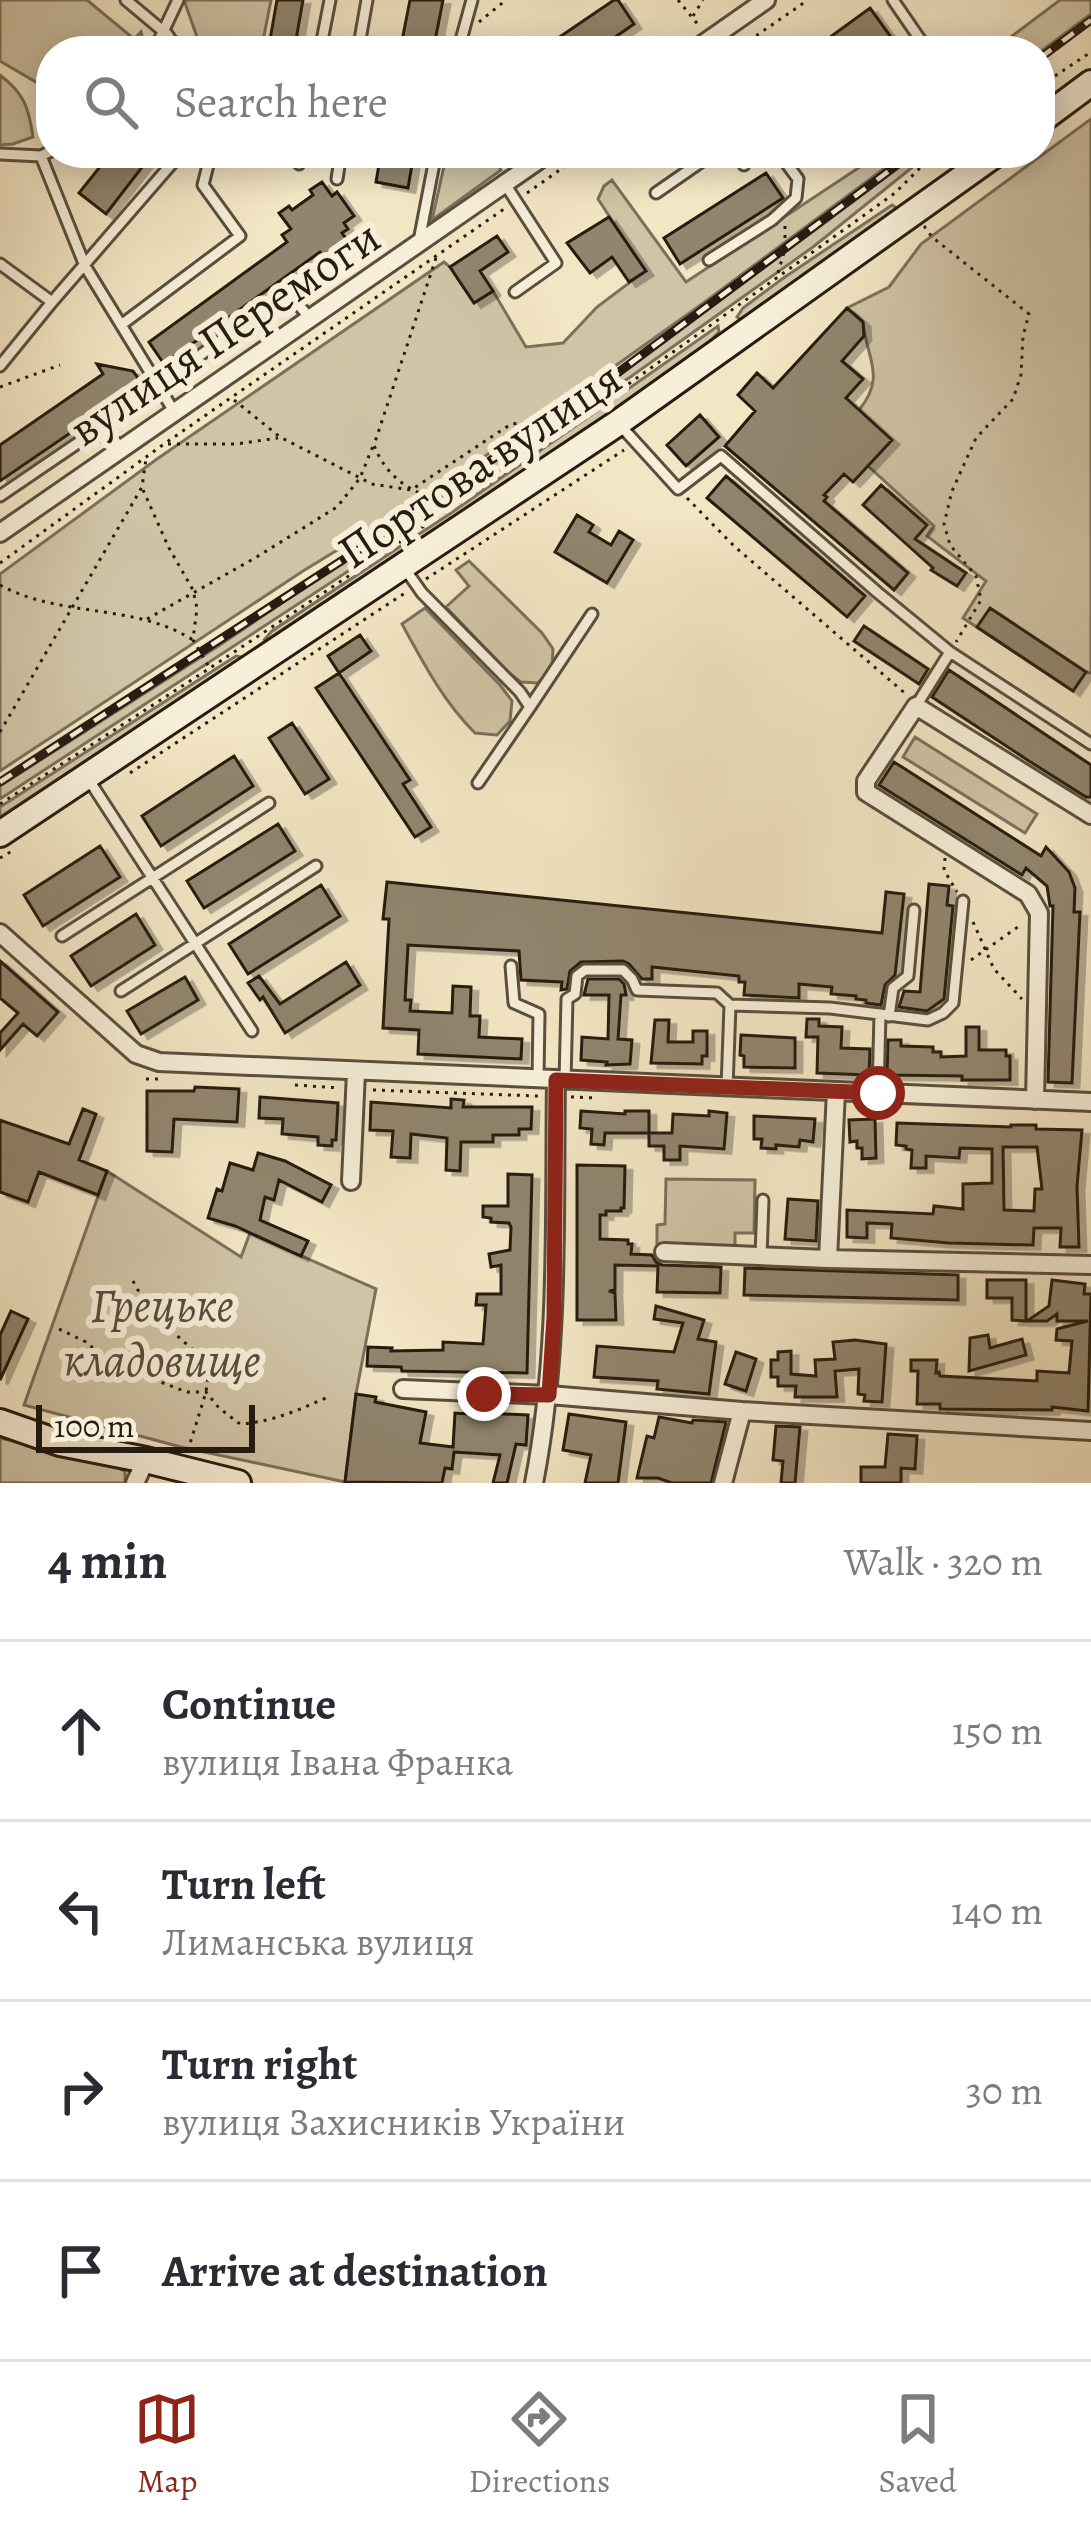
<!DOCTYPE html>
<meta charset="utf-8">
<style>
:root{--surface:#fff;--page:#f7f7f7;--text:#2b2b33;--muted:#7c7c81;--line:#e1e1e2;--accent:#8f2418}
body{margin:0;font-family:Alegreya,serif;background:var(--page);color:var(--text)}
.scale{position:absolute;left:36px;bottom:30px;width:219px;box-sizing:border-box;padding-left:12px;border:6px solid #271c11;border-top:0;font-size:33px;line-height:42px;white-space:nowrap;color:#271c11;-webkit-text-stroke:9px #f7efd9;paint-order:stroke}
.stop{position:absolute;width:36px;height:36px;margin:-27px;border:9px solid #8f2418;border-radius:50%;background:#fff}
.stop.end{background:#8f2418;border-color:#fff;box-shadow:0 3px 12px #0008}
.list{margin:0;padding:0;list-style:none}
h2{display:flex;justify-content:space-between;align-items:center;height:156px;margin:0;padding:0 48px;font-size:51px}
h2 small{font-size:39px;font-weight:400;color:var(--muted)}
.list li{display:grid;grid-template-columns:78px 1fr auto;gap:36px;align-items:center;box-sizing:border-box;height:180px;padding:0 48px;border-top:3px solid var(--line)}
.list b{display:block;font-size:45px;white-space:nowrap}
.list p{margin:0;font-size:39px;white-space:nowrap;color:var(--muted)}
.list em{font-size:39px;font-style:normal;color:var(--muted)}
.icon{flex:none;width:66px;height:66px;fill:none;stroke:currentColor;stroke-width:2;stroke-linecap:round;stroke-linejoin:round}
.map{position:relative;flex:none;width:1091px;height:1483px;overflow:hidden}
.search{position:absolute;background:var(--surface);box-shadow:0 6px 30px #0003;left:36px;right:36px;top:36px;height:132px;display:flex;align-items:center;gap:30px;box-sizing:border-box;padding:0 42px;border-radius:48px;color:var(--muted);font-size:45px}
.sheet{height:876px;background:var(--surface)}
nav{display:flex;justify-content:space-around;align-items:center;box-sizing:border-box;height:168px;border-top:3px solid var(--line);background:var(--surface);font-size:33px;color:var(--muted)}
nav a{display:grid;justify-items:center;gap:6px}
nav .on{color:var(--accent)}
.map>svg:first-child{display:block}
.green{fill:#d0c4a6;stroke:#7c705c;stroke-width:3}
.building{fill:#91856e;stroke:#271c11;stroke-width:3;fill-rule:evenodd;filter:url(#shadow)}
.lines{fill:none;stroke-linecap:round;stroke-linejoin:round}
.lane-casing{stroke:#5a4e3e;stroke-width:15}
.street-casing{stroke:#5a4e3e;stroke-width:22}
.secondary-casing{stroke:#271c11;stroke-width:30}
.path{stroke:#271c11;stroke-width:3;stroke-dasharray:3 6;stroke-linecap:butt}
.lane{stroke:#f7efd9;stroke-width:9}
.street{stroke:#f7efd9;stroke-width:16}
.secondary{stroke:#f7efd9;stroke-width:24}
.rail-casing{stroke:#271c11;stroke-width:9}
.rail{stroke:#f7efd9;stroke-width:4.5;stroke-dasharray:14;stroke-linecap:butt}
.route{stroke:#8f2418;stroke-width:15}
.labels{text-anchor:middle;stroke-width:12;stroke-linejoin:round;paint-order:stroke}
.street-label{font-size:48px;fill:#271c11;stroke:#f7efd9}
.park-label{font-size:48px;font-style:italic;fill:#5a4e3e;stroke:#f7efd9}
</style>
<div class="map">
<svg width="1091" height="1483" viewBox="0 0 1091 1483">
<defs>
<filter id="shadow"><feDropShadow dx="7" dy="4.5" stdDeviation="0" flood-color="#0004"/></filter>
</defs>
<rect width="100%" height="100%" fill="#f3e6c4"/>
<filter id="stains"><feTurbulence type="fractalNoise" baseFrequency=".00167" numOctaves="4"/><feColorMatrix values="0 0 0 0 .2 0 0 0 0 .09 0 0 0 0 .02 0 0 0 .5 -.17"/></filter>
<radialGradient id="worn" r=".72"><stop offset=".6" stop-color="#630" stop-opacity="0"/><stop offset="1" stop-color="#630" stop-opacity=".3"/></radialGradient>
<!-- green -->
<path class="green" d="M0 0H87L134 39 141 32 145 50 51 51V87L41 85 0 61Z
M186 0H271L261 51H202L185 3Z
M1060 0H1091V14L1040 52 992 51Z
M0 75C24 93 29 108 33 137L13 144 0 145Z
M1091 119V673L1086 672 1073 691 963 618 986 581 927 536 934 526 868 466 859 410C887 376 866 358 863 322L847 308 889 287 921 244Z
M447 153H489L501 170 432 220Z
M881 153H905L702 304 552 411 421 499 303 571 0 771V574L157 459 444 262 450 267 474 303 493 291 526 347 563 343 597 307 645 271 598 199 604 186 612 180 686 282Z
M918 153H937L920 161 813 247 463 496 0 799V786L220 645 617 377Z
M892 205 897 208 870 231 760 309 741 320 737 317 743 308 782 279Z
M718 326 719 332 699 352 660 379 271 639H265L272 631 451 513Z
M469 561 542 633 553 649 552 669 538 683 521 682 509 673 446 607 469 586 456 570Z
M425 608 500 685 512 701 510 721 497 735 475 733C443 701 424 664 402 624Z
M236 656 241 657 234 664 0 817V807Z
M915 737 1037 814 1025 833 903 757Z
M107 1171 241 1257 250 1233 376 1289 356 1394 345 1482 181 1447 24 1405Z
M666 1179 755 1180 754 1233H735V1247L657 1244V1225L665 1224Z
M0 1438 111 1465 125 1471V1483H0Z"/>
<!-- building -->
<path class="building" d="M277 0H303L294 51H268Z
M410 0H443L433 51H400Z
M614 0H618L634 24 595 51H539Z
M870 8 901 51H811Z
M111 153H153L106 214 79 193Z
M381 153H414L408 188 376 182Z
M766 173 783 198 680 264 664 238Z
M322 182 332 196 337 192 354 216 344 223 348 229 342 233 349 243 326 260 320 252 164 364 149 342 287 242 282 235 291 229 279 213 289 206 292 210 313 195 310 190Z
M609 217 646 271 629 282 612 257 590 273 567 243Z
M497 236 508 252 480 271 493 291 474 303 450 267Z
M847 308 863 322 864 336 842 361 863 379 846 398 892 440 853 482 844 474 824 495 827 497 824 501 908 573 894 590 725 446 755 411 738 395 757 373 773 388Z
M97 364 133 371 149 393 102 426 95 416 0 481V445L103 374Z
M700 415 719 437 686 466 667 445Z
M726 476 865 596 847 617 707 498Z
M881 485 927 525 915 539 966 573 957 586 931 570 933 568 863 505Z
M577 515 593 525 589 532 611 545 619 531 633 540 607 583 555 552Z
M990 608 1086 672 1073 691 977 627Z
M864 626 928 669 919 684 854 641Z
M360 635 371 651 339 673 328 656Z
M949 670 1091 765V797H1086L1029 761 932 697Z
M339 673 410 780 403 784 431 827 415 837 316 688Z
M292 723 329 779 305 794 269 738Z
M234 756 253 786 161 846 142 816Z
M894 762 1041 856 1046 847 1069 872 1075 888 1074 912H1080L1072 1083 1048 1082 1053 906H1050L1047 886 1026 868 1022 875 879 785Z
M278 824 295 851 204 908 187 881Z
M100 846 120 877 43 926 24 895Z
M387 882 882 933 886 892 904 894 895 975 885 985 881 1005 866 1003V1000L856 999V996L831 994 832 987 799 984V998L744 995 745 982H739V976L652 967V979H642L629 964 623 961 581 962 570 971 567 989 561 990 562 982 521 980 519 951 408 945 405 1000H411L410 1011 452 1013 453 986 471 987 470 1016H480L479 1037 522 1039 521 1059 418 1054 419 1030 383 1028 389 919H383Z
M929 884 949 886 947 905 953 906 944 999 927 1011 899 1007 904 991 920 992Z
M321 885 340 916 248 974 229 944Z
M136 914 155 945 91 986 71 956Z
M0 961 58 1012 37 1036 23 1024 0 1050V1033L18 1013 0 998Z
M346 962 360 985 285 1033 263 997 260 1000 248 983 259 976 280 1004Z
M185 977 198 1000 141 1034 127 1011Z
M588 979H619L624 984 626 995H621L618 1039 632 1040 630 1064 606 1065 607 1062 581 1060 582 1037 608 1039 609 995H584Z
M807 1019H819V1026L842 1027 841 1048 870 1049 869 1075 817 1073 818 1037H806Z
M655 1020H669L668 1042H693V1031H707V1056H702V1064L651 1063Z
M966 1027H979V1050H1006V1056H1010V1080H962V1076L887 1075 888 1040H901V1046L933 1047V1052H941V1057L966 1056Z
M741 1035 795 1038V1068L744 1067V1056L740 1055Z
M195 1087 239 1089 237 1122 174 1119 172 1152 147 1151V1091H194Z
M260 1097 338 1103 336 1140H332V1146L318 1145V1137L282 1134 283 1119 259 1118Z
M451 1099 464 1100 463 1107H532L531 1129H519V1135H493V1142H461L460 1171 446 1170 447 1138 411 1134 410 1158 391 1157 393 1131 370 1130 371 1102 451 1108Z
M83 1109 96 1114 79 1160 107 1171 98 1195 39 1172 28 1202 0 1192V1120L69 1144Z
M581 1111 625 1114V1111H649V1133H605L604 1145 591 1144 592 1129 580 1128Z
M709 1111 727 1113 724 1149 680 1146V1160H664V1146H649V1133H672L673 1114 709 1116Z
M754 1116 815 1119 813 1142 800 1140 799 1147 776 1145V1149L761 1148 762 1139H754Z
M875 1119 876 1158 862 1159V1148H857V1141L850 1142 849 1120Z
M897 1123 1011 1127V1125H1036V1129L1082 1130 1077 1186 1079 1247H1060L1061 1228H1034L1033 1245 949 1243 891 1238 892 1224 867 1223V1238L847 1237V1210L933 1214 934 1206 963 1209V1184L992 1183V1149L960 1148 959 1158 926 1156V1168H911L912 1150 906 1149V1146L896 1145ZM1003 1147H1037L1042 1189H1035L1034 1211 1004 1210Z
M258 1153 285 1161 331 1185 322 1202 279 1180 274 1200 265 1197 260 1220 308 1241 301 1256 235 1226 208 1218 217 1189 222 1191 230 1163 253 1170Z
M577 1165 625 1166 624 1208H621V1211H606V1215H600V1239L628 1240V1244H632L631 1254 652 1255 656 1262 662 1265 721 1267 720 1293 657 1292 658 1266 615 1265V1290L609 1291 615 1293 616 1320H577Z
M508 1174 532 1175 527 1373 402 1371 401 1367 367 1366 368 1347 392 1348 391 1351 443 1350V1342L483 1344 486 1305H476L477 1294H501V1265L491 1267 489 1254 510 1250 511 1227 509 1223 491 1222V1218L483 1217V1206H508Z
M788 1199 818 1201 816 1241 785 1239Z
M745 1268 958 1275V1300L744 1295Z
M987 1280H1026V1321L1012 1320V1298H987Z
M1052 1280 1085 1284 1084 1294H1091L1088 1411 1052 1407V1410L940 1409V1404H917L918 1371H911V1360H937L936 1373 939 1372 940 1376 1037 1381V1371L1069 1373 1072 1341 1056 1340 1057 1329 1088 1321H1057V1314L1047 1321H1027L1049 1306Z
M656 1306 704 1320 698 1339 716 1342 709 1394 657 1389 658 1381 594 1377 597 1346 674 1352 683 1323 654 1319Z
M11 1311 28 1319 0 1380V1335Z
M988 1335 990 1348 1022 1339 1026 1355 969 1371 970 1338Z
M855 1340 886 1344 882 1402 864 1401 865 1395 858 1394 859 1369 835 1371 837 1397H795L796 1386H778V1377H771V1360H778V1352L791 1351V1374L816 1376 815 1360 835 1359 833 1342Z
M736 1352 756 1359 746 1391 725 1384Z
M356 1394 376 1397 375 1402 426 1412 420 1443 453 1447 455 1413 483 1415V1413L528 1415 526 1445 516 1444 507 1483H493L500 1455 454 1452 452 1469 445 1468 442 1483 345 1482Z
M569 1414 626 1422 618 1483H585L591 1455 563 1450Z
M659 1417 692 1423 693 1420 726 1422 711 1483H672L658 1478H637L647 1436 654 1438Z
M776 1426 800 1427 795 1483H781L783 1461 773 1460Z
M888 1434 917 1436 915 1469 901 1468V1483H861V1467H885Z"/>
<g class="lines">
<!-- lane casing -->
<g class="lane-casing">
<path id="lane" d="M126 0 163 31
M893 0 928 51
M167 34 179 51
M154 51 178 0
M320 51 330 0
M358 51 367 0
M458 51 472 0
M510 153 523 171
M855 153 866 160 876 153
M0 154 41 156 51 151
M41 156 85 266 175 413
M299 164 301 153
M744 165V153
M337 179 341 153
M505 184 556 263 515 292
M656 193 708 157 705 153
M419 241 436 153
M709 260 772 220 796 198 798 179 779 153
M0 264 52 302
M121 325 240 236 203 185 211 153
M0 366 52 302 181 153
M158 385 288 293 311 319
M619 424 678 489 721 456 877 592 950 652 1091 744
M0 496 94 432 125 447
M403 566 422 593 520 692 530 707 592 614
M916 706 950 652
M87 777 252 1031
M478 783 530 707
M62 936 269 803
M511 966 514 1003 539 1014 538 1079
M121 991 316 866
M889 1016 893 988 908 976 914 910
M565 1081 567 999 575 994 577 976 585 970H623L632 979 637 990 717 993 730 1005
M727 1088 730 1005 830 1008 928 1020 943 1013 953 1003 963 901
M878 1093 880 1014
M761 1256 763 1200"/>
</g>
<!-- street casing -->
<g class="street-casing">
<path id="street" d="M693 51 766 0
M0 533 549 153
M0 933 136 1054 159 1062 1091 1102
M836 1091 828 1259 1091 1265
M1035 1100 1039 913 1028 894 866 792V781L916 706 1091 815
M351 1181 356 1072
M664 1252 828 1259
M403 1389 549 1395 742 1411 1091 1431
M135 1483 146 1460
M534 1483C560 1350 554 1215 556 1080
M723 1483 742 1411"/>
</g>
<!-- secondary casing -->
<g class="secondary-casing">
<path id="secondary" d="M1040 121 1091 83
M0 834 618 423 997 153
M0 1422 60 1443 146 1460 238 1483"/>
</g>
<!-- path -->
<path class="path" d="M678 0 700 27
M693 16 703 0
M479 22 506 0
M734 51 808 0
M1040 86 1091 52
M527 193 584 153
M924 226 932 237 1029 314 1023 336 1021 375 1013 399 976 438 952 491 944 524 950 545 976 576 981 600 956 642
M436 258 374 445C380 462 392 477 408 487 421 496 432 494 442 510
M778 273 785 249V224
M0 387 60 365
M234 400 280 437 372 484 411 490 511 424 531 422 543 433 553 436
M168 444H236L278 438
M143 490 169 548 193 590 197 608 193 640 209 667
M687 498 734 546 907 695
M0 563 164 444 504 209
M426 579 624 450
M0 585C60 618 135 603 193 640
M147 619 255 558 337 507 360 478 373 446
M0 732 142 487 146 459
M130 773 408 591
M0 804 210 668 510 469 895 193 920 168 953 153
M0 858 12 851
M945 858 944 870 957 892
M973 922 994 969 1022 999
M971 960 1022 924
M146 1079H160
M295 1085 340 1088
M373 1090 538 1096
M571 1097 598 1098
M133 1281 150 1312 199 1355 208 1376 206 1392 188 1450
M59 1329 86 1342 110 1363 187 1392H206L219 1408 240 1424C273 1422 301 1409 330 1396"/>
<!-- lane -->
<use href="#lane" class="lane"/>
<!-- street -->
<use href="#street" class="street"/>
<!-- secondary -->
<use href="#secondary" class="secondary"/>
<!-- rail casing -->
<g class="rail-casing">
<path id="rail" d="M1040 58 1091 20
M0 782 372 541 600 386 913 153"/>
</g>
<!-- rail -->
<use href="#rail" class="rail"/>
</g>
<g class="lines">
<!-- route -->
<path class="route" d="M484 1394 549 1395 554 1317 556 1080 878 1093"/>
</g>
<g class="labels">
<!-- street labels -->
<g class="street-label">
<text transform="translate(224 332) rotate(-34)" y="17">вулиця Перемоги</text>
<text transform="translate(479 464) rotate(-34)" y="17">Портова вулиця</text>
</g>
<!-- park labels -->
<g class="park-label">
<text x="162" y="1321">Грецьке<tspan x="162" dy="55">кладовище</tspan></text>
</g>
</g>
<rect width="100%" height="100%" filter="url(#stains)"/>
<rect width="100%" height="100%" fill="url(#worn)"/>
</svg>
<div class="scale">100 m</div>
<div class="stop" style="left:878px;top:1093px"></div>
<div class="stop end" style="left:484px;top:1394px"></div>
<div class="search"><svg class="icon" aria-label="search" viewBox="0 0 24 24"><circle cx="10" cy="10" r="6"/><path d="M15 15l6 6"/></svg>Search here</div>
</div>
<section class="sheet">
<h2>4 min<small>Walk · 320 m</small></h2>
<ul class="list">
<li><svg class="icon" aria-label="ahead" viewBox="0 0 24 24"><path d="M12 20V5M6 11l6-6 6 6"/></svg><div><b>Continue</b><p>вулиця Івана Франка</p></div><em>150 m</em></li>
<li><svg class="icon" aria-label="left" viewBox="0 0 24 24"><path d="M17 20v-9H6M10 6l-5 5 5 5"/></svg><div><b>Turn left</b><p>Лиманська вулиця</p></div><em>140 m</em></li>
<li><svg class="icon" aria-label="right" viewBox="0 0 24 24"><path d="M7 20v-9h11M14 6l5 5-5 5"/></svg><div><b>Turn right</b><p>вулиця Захисників України</p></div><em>30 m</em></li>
<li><svg class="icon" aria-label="arrive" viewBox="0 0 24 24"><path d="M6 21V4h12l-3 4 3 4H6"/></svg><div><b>Arrive at destination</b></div></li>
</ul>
</section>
<nav>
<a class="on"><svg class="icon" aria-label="map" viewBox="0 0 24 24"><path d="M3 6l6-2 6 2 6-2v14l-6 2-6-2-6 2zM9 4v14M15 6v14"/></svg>Map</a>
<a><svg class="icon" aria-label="directions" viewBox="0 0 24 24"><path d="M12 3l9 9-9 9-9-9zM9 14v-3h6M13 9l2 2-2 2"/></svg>Directions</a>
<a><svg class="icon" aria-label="saved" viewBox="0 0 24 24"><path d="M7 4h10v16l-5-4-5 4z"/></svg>Saved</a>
</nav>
